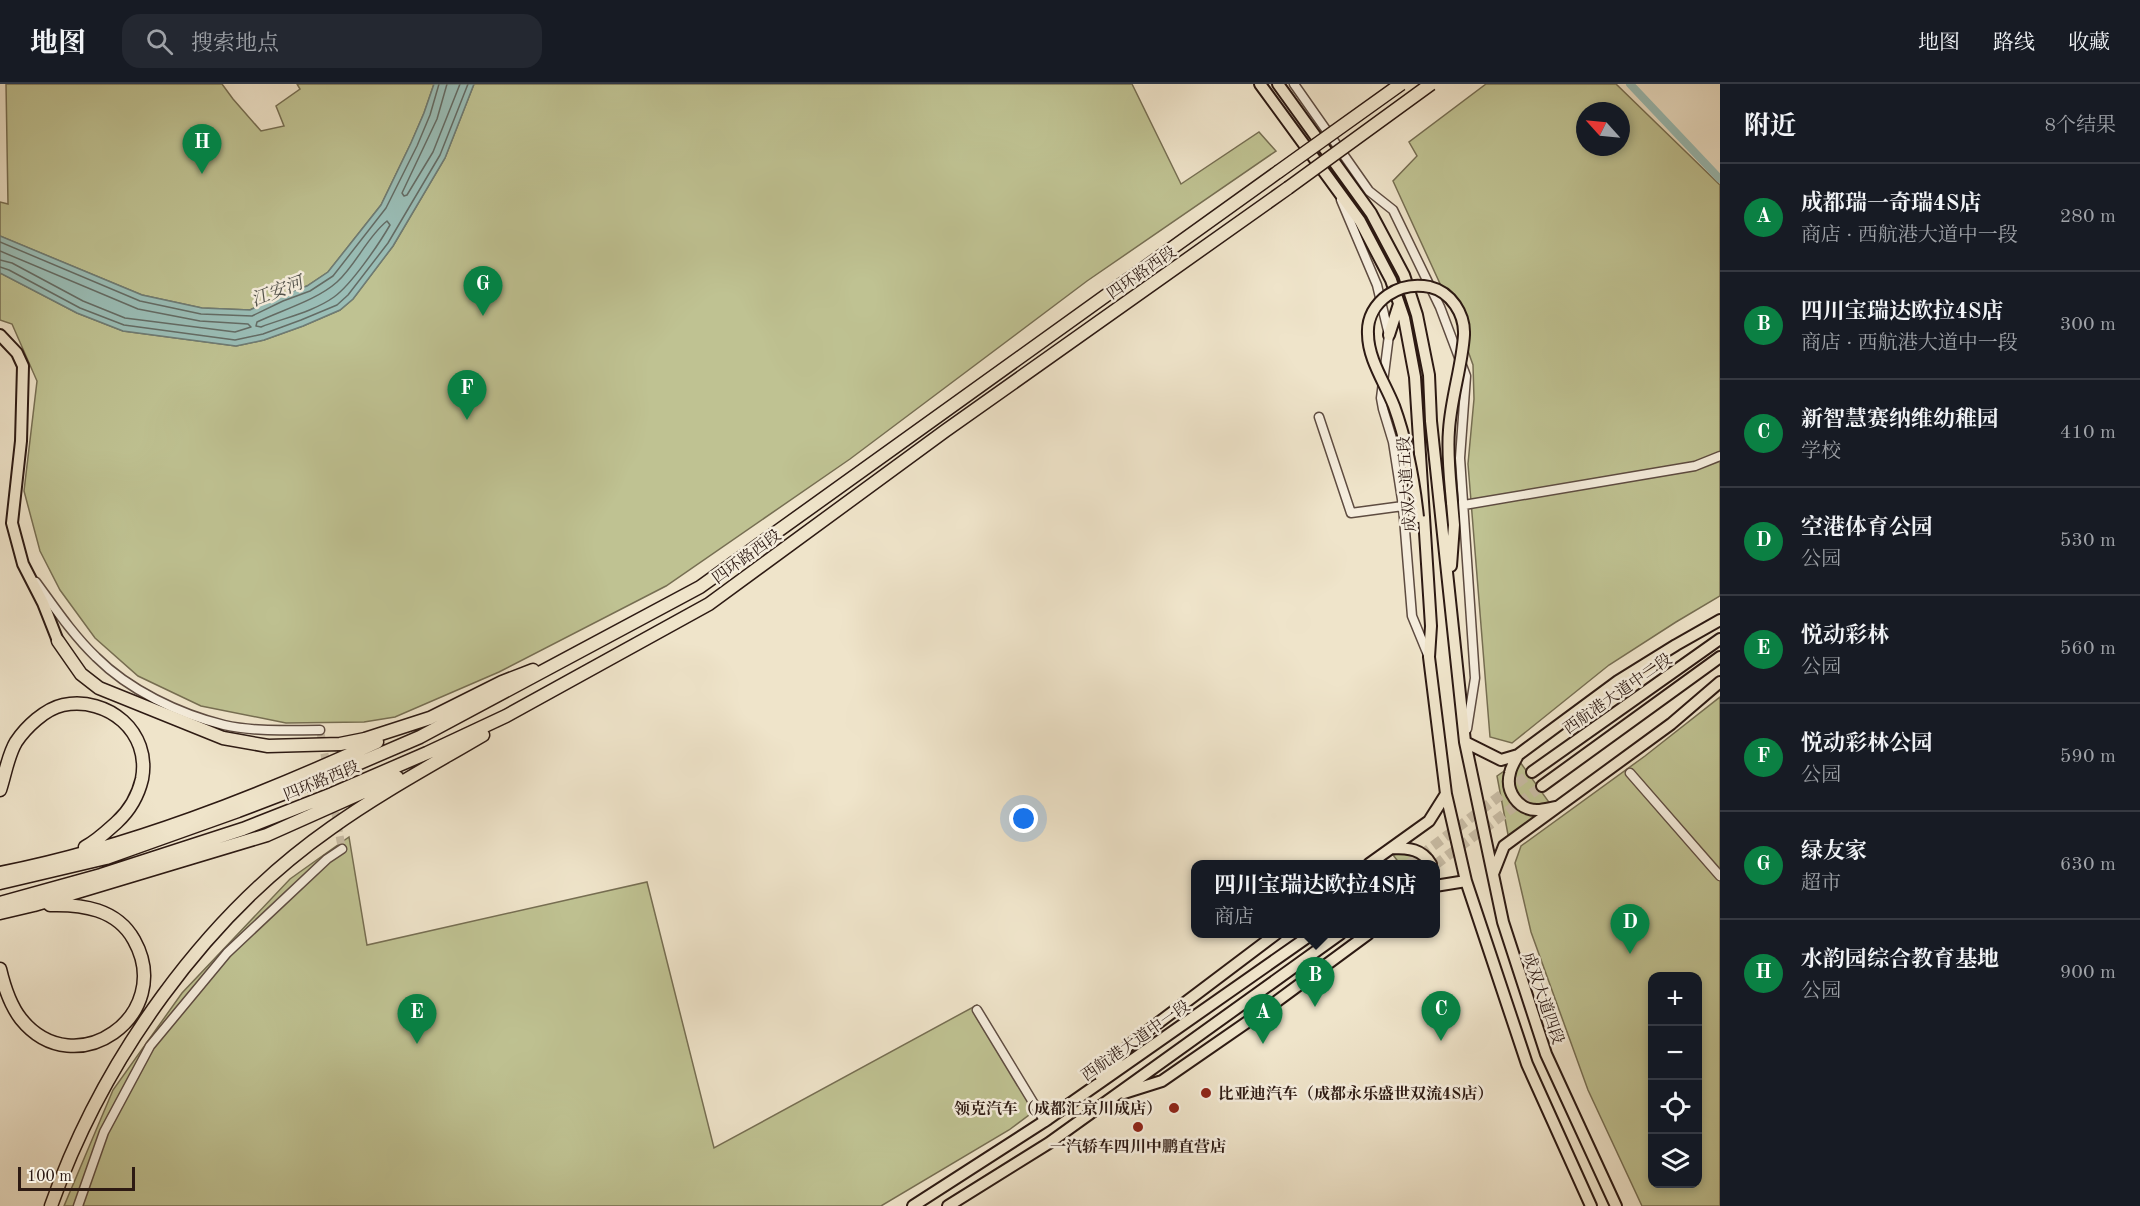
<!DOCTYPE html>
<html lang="zh">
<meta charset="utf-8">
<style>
:root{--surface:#171b24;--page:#242831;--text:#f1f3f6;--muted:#9ea1a6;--line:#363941;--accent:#0b8043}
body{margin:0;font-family:"Old Standard TT","Noto Serif SC",serif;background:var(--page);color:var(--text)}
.controls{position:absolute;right:18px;bottom:18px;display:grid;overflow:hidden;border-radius:12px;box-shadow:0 3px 9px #0003}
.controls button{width:54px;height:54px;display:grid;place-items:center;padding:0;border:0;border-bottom:2px solid var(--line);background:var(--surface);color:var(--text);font:30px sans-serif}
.compass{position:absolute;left:1576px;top:18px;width:54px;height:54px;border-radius:50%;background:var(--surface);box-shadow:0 3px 9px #0003;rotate:297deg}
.scale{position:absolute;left:18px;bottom:15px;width:117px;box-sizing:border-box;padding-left:6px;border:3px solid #2d1a13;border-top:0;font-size:16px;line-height:21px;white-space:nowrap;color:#2d1a13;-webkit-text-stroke:4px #f5eddd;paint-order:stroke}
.you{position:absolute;left:1024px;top:735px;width:21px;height:21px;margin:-15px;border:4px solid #fff;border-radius:50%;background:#1a73e8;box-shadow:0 0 0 9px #1a73e833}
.badge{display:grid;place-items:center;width:39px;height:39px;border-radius:50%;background:var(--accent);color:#fff;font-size:20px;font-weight:700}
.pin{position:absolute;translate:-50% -50px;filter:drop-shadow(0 2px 3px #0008)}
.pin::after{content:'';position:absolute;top:32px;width:21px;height:18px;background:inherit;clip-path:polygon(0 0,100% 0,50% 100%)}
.popup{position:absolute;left:1191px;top:776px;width:249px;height:78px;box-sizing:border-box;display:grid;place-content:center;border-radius:12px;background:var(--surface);filter:drop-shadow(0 2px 4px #0005);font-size:20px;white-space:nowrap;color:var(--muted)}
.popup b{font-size:22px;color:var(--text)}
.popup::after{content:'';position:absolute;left:50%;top:100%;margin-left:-12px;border:12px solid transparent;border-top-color:var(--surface)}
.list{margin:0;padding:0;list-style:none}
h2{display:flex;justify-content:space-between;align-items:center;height:78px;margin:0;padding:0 24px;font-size:26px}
h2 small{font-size:20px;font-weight:400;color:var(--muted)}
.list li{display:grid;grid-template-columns:39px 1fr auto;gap:18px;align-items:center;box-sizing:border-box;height:108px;padding:0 24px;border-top:2px solid var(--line)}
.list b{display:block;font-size:22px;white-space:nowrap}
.list p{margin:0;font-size:20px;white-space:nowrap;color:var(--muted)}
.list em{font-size:20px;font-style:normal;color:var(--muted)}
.icon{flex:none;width:33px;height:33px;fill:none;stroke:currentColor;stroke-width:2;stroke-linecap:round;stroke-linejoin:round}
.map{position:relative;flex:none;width:1720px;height:1122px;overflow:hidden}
header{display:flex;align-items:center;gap:36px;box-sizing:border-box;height:84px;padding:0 30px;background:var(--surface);border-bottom:2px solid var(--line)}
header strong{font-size:28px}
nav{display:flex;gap:33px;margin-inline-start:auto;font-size:21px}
.search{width:420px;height:54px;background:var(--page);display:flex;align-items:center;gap:15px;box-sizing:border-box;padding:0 21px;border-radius:18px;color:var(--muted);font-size:22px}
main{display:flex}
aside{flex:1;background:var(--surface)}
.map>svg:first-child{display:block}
.green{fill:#bfc292;stroke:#766e52;stroke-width:1.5;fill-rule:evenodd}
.water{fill:#9abeb7;stroke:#6e7c75;stroke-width:1.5}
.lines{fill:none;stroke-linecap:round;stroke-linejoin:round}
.shore{stroke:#646c65;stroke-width:1.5}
.canal{stroke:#9abeb7;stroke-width:8}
.minor-tunnel{stroke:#c8bca5;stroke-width:8;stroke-dasharray:8 4;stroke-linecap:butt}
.major-tunnel{stroke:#c8bca5;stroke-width:10;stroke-dasharray:10 5;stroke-linecap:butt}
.minor-casing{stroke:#5e4c41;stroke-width:11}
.major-casing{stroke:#2d1a13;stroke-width:14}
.highway-casing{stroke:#2d1a13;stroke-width:15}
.minor{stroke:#f5eddd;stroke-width:8}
.major{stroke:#efe4ca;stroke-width:10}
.highway{stroke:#efe4ca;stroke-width:12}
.major-bridge-casing{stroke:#2d1a13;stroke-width:14;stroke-linecap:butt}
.highway-bridge-casing{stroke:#2d1a13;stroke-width:15;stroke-linecap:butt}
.major-bridge{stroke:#efe4ca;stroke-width:10}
.highway-bridge{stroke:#efe4ca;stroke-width:12}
.poi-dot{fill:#8f2418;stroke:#f5eddd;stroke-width:2}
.labels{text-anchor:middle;stroke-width:5;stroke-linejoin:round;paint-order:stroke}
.street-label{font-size:16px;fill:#2d1a13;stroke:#f5eddd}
.poi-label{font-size:16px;font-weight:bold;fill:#2d1a13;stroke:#f5eddd;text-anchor:start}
.water-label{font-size:18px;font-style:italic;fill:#53534c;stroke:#f5eddd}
</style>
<header>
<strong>地图</strong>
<div class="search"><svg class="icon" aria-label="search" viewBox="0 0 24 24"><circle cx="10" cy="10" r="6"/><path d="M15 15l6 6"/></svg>搜索地点</div>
<nav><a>地图</a><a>路线</a><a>收藏</a></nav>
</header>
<main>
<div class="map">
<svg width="1720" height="1122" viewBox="0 0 1720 1122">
<rect width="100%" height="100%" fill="#efe4ca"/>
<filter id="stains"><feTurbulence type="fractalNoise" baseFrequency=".00333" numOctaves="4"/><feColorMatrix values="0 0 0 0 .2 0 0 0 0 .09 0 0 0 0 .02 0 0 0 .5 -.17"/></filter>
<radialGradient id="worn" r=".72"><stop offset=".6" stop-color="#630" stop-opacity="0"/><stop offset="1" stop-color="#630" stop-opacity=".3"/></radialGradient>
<!-- green -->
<path class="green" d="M6 0H222L233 15 261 47 284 42 276 22 300 5 297 0H434L424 29 411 59 381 121 328 188 307 202 281 211 250 226 202 224 142 211 0 152V118L8 120Z
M474 0H1132L1181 100 1259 48 1276 67 1087 197 850 375 666 502 499 588 395 633 364 638 286 639 201 622 138 592 95 554 60 506 40 467 24 407 37 297 12 240 0 236V189L77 229 123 247 236 262 264 256 303 242 340 226 353 215 393 162 445 74Z
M1486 0H1616L1720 101V512L1676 538 1609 581 1512 659 1490 653 1468 380 1474 315 1473 281 1458 239 1393 97 1417 72 1409 58ZM1585 27H1621V63H1585Z
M1720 613V1122H1642L1588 1006 1531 848 1515 779 1521 762 1645 672ZM1652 892H1698V1100H1652Z
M1520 678 1551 721 1530 722 1515 711 1512 696Z
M1507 685 1510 712 1545 729 1509 756 1497 692Z
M349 753 367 861 647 798 714 1064 977 921 1033 1028 1009 1046 881 1122H64L113 1006 182 909 290 795Z
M1404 768 1418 772 1426 780H1400L1393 771Z"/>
<!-- water -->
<path class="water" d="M434 0H474L445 74 393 162 353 215 340 226 303 242 264 256 236 262 123 247 77 229 0 189V152L142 211 202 224 250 226 281 211 307 202 328 188 381 121 411 59 424 29Z"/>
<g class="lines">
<!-- shore -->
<path class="shore" d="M447 0 437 35 402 109 404 112 407 111 433 68 460 0
M387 137 390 141C379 160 351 201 334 213 313 228 284 234 261 243L256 242 257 238C282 226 317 216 337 198 356 181 367 153 387 137Z
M0 158 140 217 201 230 252 232 283 217 310 207 333 192 386 124 417 62 430 31 439 0
M0 167 138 225 200 237 248 240 251 243 235 248 125 234 83 217 12 179 0 176
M0 183 9 186 80 224 124 241 235 256 263 250 301 236 337 221 348 211 388 159 440 71 468 0"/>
<!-- canal -->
<path class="canal" d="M1630 0 1720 95"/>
<!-- minor-tunnel -->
<path class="minor-tunnel" d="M320 646 342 765"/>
<!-- major-tunnel -->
<path class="major-tunnel" d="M1409 780 1532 688
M1435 781 1542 702"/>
<!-- minor casing -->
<g class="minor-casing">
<path id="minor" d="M1294 0 1369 107 1393 126 1440 223 1466 292 1460 374 1475 594 1467 645
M1341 116 1377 201 1389 251 1381 314 1383 325 1393 358 1403 422 1412 532 1428 571
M1319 333 1351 429 1403 422
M1464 421 1695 382 1720 372
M36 498C55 524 73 551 96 573 129 606 179 630 224 641 255 648 288 646 320 646
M1630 689 1720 792
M977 926 1045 1038
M78 1122 104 1048 150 962 227 869 327 775 342 765"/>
</g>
<!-- major casing -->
<g class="major-casing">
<path id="major" d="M1260 0 1360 137 1391 196 1404 234 1415 293 1431 542 1429 573 1446 710 1466 797 1527 980 1591 1122
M1278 0 1371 129 1404 191 1417 231 1429 291 1431 337 1465 658 1503 838 1546 970 1616 1122
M0 251 17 269 23 282 21 357 12 439 23 480 43 519 58 557
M1389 251 1399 220
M1451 482 1454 441 1452 418
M1465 658 1501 676 1518 671 1618 597 1676 561 1720 536
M1518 671C1515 677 1511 683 1510 689 1505 707 1518 726 1537 726 1543 726 1550 724 1556 723
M1532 688 1720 555
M1542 702 1720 573
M1392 764C1409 764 1422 765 1431 780
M1369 780 1429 737 1446 710
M1493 790 1504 762 1671 640 1720 598
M1435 802 1466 797
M1101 994 1129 961 1276 850
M1124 1009 1162 997 1269 923 1368 850
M913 1122 1048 1035 1312 850
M948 1122 1049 1059 1340 850"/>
</g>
<!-- highway casing -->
<g class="highway-casing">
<path id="highway" d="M58 557 81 590 99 604 223 654 268 662 340 660 365 655 430 634 502 598 533 586
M0 706C5 691 8 671 16 658 26 643 45 625 63 621 108 612 151 648 142 695 138 712 130 726 117 738 107 747 97 757 85 763
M0 789C128 764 259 712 377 658
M0 799 106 774 238 727 327 693 420 653 700 503 1278 88
M0 819 101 791 243 745 332 710 427 669 506 632 709 520 945 347 1288 104
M0 829 34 821 267 751 397 693
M0 885C4 902 10 921 21 935 75 1002 176 931 134 856 117 825 82 820 50 821
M51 1122C102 977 204 833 331 744 380 709 432 681 483 651"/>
</g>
<!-- minor -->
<use href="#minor" class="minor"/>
<!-- major -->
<use href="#major" class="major"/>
<!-- highway -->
<use href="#highway" class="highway"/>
<!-- major-bridge casing -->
<g class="major-bridge-casing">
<path id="major-bridge" d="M1418 433C1414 396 1407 358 1394 322 1385 299 1368 275 1368 250 1367 234 1375 220 1388 211 1401 202 1415 200 1430 203 1451 208 1465 230 1464 251 1462 282 1451 314 1449 346 1447 370 1450 395 1452 418"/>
</g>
<!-- highway-bridge casing -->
<g class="highway-bridge-casing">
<path id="highway-bridge" d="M1278 88 1401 0
M1288 104 1431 0"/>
</g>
<!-- major-bridge -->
<use href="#major-bridge" class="major-bridge"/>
<!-- highway-bridge -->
<use href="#highway-bridge" class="highway-bridge"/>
</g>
<!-- markers -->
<g class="poi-dot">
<circle cx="1206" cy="1009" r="6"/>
<circle cx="1174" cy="1024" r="6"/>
<circle cx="1138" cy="1043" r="6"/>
</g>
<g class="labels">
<!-- street labels -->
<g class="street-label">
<text transform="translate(1141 188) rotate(-35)" y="6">四环路西段</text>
<text transform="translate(1406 400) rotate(-94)" y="6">成双大道五段</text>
<text transform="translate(746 472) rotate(-36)" y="6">四环路西段</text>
<text transform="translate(1617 609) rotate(-35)" y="6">西航港大道中二段</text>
<text transform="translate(321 696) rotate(-22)" y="6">四环路西段</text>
<text transform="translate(1544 914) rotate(71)" y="6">成双大道四段</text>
<text transform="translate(1135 956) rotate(-35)" y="6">西航港大道中一段</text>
</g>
<!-- poi labels -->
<g class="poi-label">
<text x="1218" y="1015">比亚迪汽车（成都永乐盛世双流4S店）</text>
<text x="1162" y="1030" text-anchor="end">领克汽车（成都汇京川成店）</text>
<text x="1138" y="1068" text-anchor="middle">一汽轿车四川中鹏直营店</text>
</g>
<!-- water labels -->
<g class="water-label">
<text transform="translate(277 207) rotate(-21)" y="6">江安河</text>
</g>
</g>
<rect width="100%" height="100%" filter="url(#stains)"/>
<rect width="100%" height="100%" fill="url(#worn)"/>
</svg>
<div class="controls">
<button>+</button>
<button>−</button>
<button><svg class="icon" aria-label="locate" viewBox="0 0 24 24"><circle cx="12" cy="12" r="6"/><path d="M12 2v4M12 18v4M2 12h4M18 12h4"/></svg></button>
<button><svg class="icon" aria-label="layers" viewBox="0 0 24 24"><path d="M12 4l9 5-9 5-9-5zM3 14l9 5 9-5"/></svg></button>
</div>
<svg class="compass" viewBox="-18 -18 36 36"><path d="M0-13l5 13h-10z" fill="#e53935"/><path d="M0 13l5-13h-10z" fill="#9ea1a6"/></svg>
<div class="scale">100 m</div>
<div class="you"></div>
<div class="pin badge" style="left:1263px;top:960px">A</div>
<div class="pin badge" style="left:1315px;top:923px">B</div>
<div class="popup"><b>四川宝瑞达欧拉4S店</b>商店</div>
<div class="pin badge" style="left:1441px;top:957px">C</div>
<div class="pin badge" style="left:1630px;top:870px">D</div>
<div class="pin badge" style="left:417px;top:960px">E</div>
<div class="pin badge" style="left:467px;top:336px">F</div>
<div class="pin badge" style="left:483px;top:232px">G</div>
<div class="pin badge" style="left:202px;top:90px">H</div>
</div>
<aside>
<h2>附近<small>8个结果</small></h2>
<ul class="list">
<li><span class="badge">A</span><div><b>成都瑞一奇瑞4S店</b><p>商店 · 西航港大道中一段</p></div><em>280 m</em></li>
<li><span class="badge">B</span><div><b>四川宝瑞达欧拉4S店</b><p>商店 · 西航港大道中一段</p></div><em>300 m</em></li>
<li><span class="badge">C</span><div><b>新智慧赛纳维幼稚园</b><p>学校</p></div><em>410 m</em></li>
<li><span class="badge">D</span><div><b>空港体育公园</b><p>公园</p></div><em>530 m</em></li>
<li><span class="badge">E</span><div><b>悦动彩林</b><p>公园</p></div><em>560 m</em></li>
<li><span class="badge">F</span><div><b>悦动彩林公园</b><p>公园</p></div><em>590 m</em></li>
<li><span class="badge">G</span><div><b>绿友家</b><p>超市</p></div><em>630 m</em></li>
<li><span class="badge">H</span><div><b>水韵园综合教育基地</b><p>公园</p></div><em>900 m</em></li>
</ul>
</aside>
</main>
